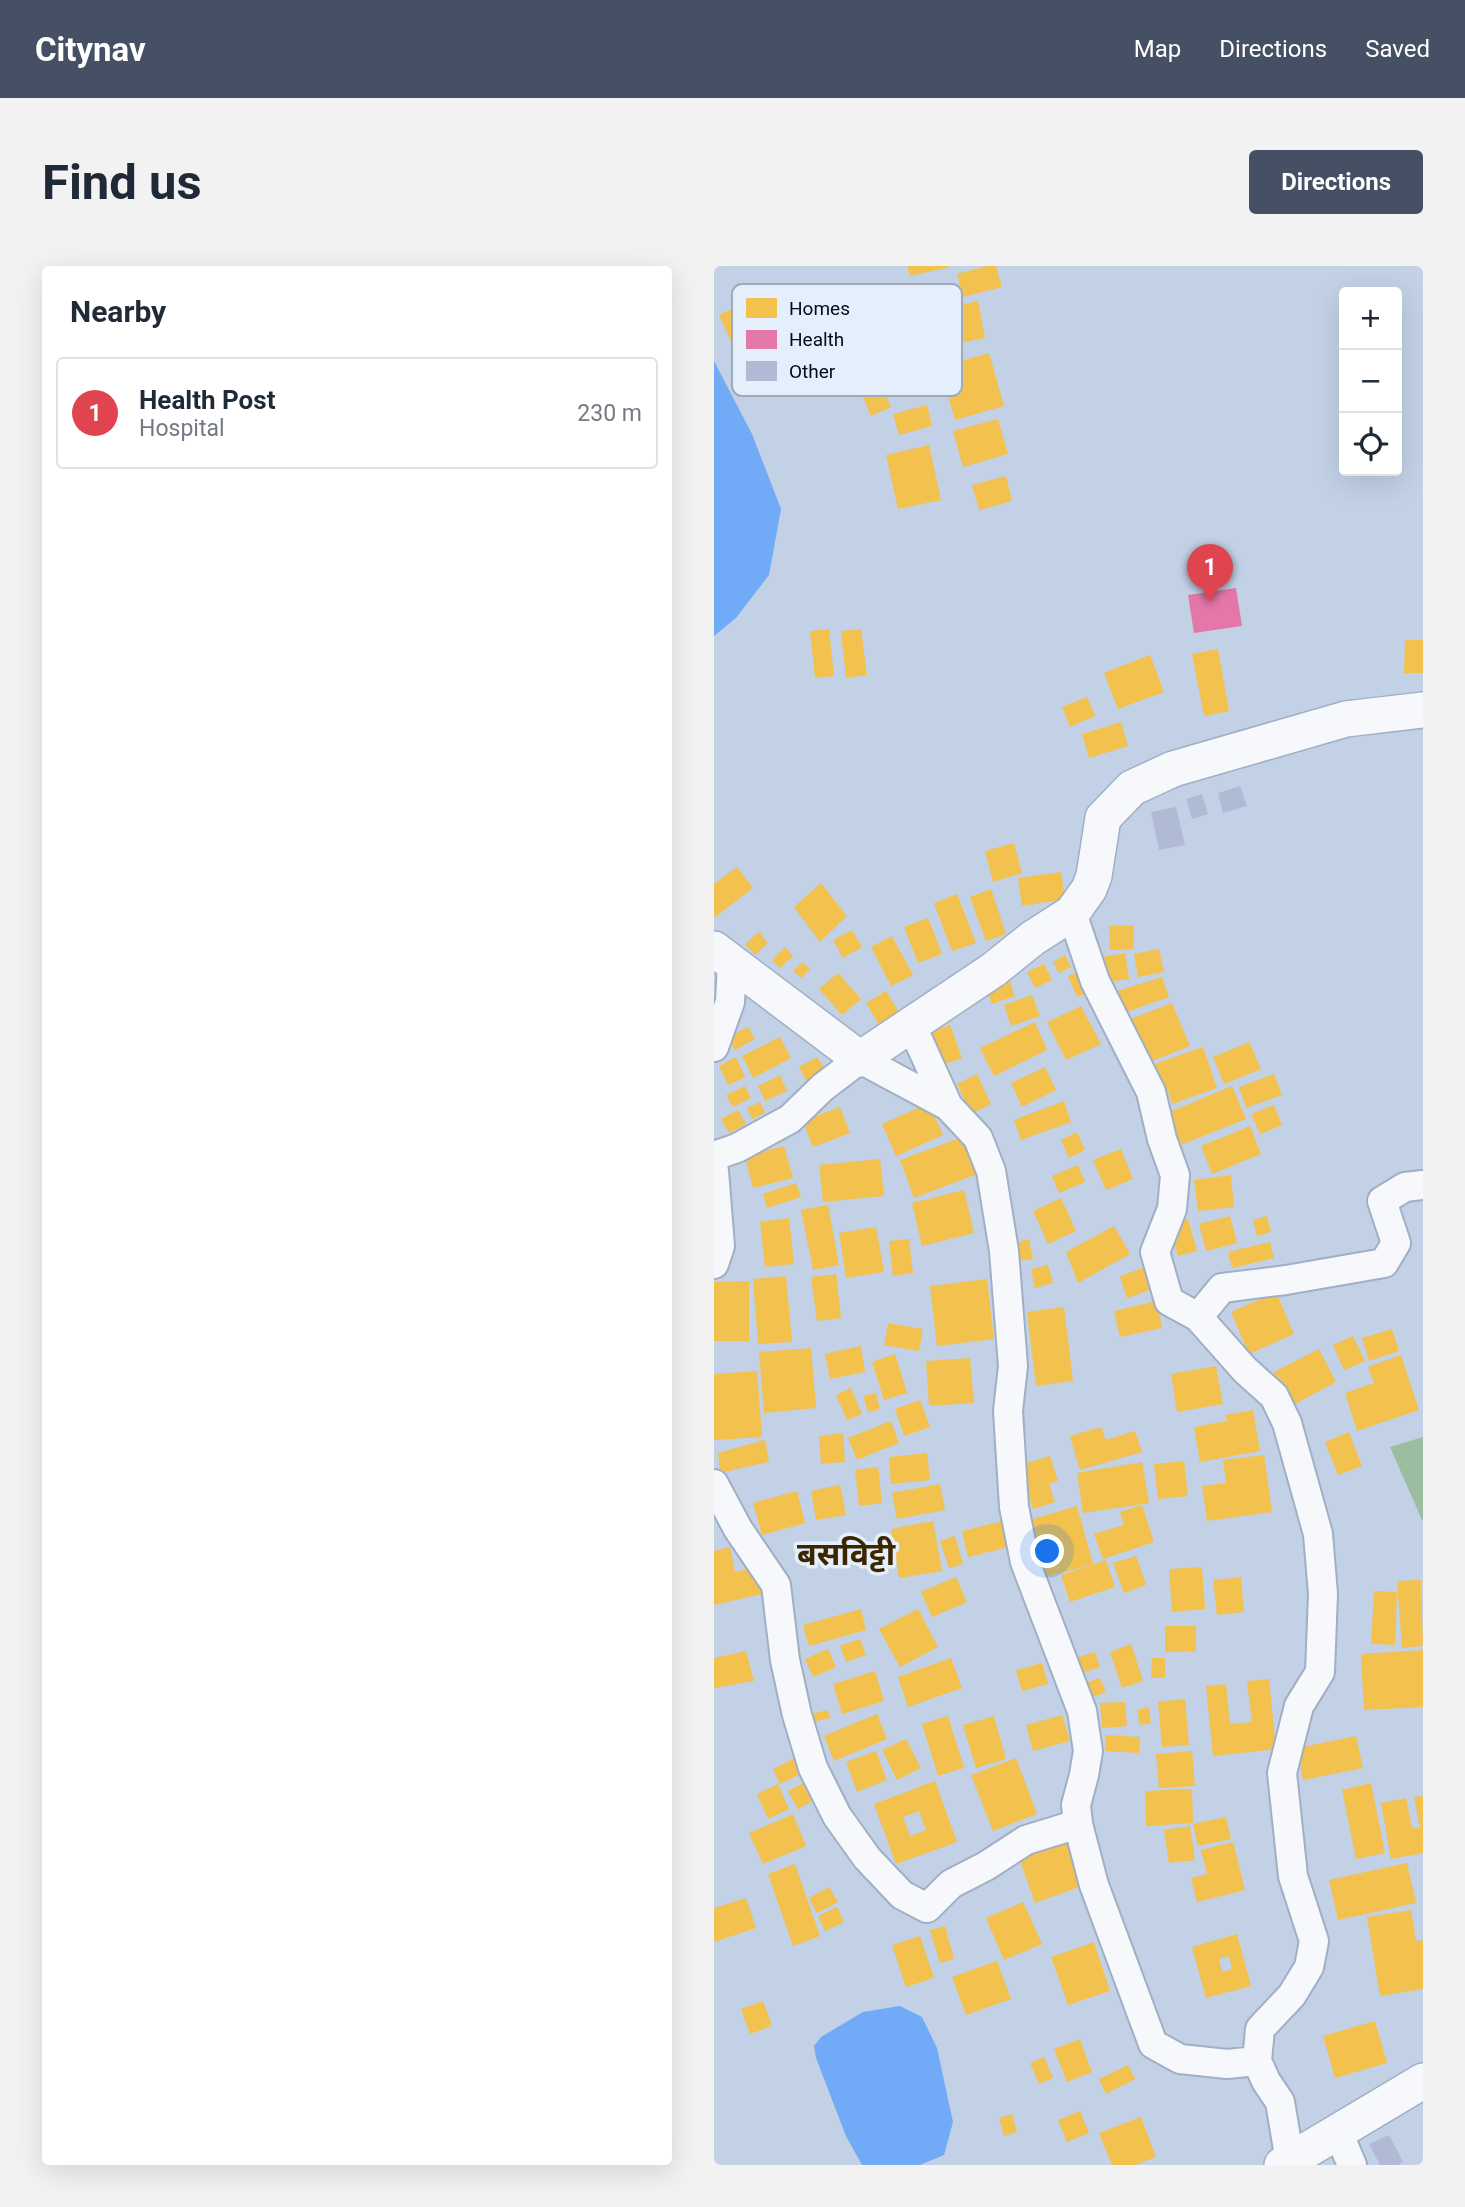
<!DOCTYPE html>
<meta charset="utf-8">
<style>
:root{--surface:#fff;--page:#f2f2f3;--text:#1f2937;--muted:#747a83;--line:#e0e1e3;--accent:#455065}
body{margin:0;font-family:Roboto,"Noto Sans Devanagari",sans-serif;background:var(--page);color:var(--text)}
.controls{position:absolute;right:21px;top:21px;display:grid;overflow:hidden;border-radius:7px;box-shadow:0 7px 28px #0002}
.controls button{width:63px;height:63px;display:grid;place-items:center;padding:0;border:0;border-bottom:2px solid var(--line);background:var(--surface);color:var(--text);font:35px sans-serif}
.you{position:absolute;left:334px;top:1286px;width:24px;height:24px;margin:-18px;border:5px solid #fff;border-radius:50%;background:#1a73e8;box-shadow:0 0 0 10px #1a73e833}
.badge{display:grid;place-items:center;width:46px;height:46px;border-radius:50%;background:var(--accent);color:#fff;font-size:23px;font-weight:700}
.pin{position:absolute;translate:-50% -58px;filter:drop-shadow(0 2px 4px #0008)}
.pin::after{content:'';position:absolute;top:37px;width:24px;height:21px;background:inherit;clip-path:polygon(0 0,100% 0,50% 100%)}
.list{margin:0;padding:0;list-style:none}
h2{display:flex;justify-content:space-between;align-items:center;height:91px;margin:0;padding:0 28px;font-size:30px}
h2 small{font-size:23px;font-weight:400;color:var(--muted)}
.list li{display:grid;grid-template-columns:46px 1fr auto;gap:21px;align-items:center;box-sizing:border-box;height:112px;margin:0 14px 14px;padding:0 14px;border:2px solid var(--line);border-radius:7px}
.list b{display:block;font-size:26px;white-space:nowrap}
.list p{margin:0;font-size:23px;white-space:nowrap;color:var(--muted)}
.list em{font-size:23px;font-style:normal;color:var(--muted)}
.icon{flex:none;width:38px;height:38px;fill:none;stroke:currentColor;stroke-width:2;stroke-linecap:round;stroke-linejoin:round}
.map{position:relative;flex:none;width:709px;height:1899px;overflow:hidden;border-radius:7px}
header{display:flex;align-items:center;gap:42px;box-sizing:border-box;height:98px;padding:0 35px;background:var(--accent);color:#fff}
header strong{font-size:33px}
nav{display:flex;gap:38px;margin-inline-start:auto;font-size:24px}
.intro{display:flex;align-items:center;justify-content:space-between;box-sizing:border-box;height:168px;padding:0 42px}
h1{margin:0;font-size:49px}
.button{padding:18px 32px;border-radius:7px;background:var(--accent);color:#fff;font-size:24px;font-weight:700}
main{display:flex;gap:42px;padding:0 42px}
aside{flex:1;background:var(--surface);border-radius:7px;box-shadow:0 7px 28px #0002}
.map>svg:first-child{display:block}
.green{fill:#9dbda1}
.water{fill:#71aaf6}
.homes{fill:#f2c14e;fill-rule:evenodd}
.health{fill:#e377a8}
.building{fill:#b0bad4}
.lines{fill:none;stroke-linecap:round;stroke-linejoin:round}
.minor-casing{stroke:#a0afc3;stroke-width:32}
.tertiary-casing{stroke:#a0afc3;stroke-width:38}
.minor{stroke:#f6f8fb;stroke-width:28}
.tertiary{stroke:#f6f8fb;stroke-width:35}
.labels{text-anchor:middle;stroke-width:7;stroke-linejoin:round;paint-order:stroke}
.district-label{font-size:32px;font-weight:bold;fill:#3b2600;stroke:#e5eefb}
.key{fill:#e5eefb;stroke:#a1aab9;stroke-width:2}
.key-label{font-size:19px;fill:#010b20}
</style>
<header>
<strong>Citynav</strong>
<nav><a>Map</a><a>Directions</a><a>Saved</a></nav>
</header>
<div class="intro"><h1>Find us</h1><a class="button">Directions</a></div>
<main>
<aside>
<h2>Nearby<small></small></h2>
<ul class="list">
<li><span class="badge" style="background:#e0444e">1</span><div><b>Health Post</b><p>Hospital</p></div><em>230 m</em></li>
</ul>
</aside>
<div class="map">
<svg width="709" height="1899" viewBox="0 0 709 1899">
<rect width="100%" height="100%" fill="#c2d1e5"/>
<!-- green -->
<path class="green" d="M709 1171V1254H708L676 1181Z"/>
<!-- water -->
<path class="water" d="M0 95 38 168 67 243 55 309 22 352 0 370Z
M186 1740 208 1751 223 1782 239 1856 230 1889 206 1899H148L132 1870 102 1792 100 1780 107 1771 149 1746Z"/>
<!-- homes -->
<path class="homes" d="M193 0H236V1L196 10Z
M273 0H282L288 21 249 31 243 8Z
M47 29 68 73 25 93 5 49Z
M264 35 271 72 221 82 214 46Z
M275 87 290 140 241 154 226 101Z
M166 116 177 141 157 150 146 124Z
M213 139 218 160 185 169 179 148Z
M284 153 294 188 249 201 239 165Z
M215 179 227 234 184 243 172 189Z
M292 210 298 235 265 244 258 219Z
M115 363 120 410 101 412 96 365Z
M147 363 153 409 132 412 127 365Z
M691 374H709V407H690Z
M504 383 515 445 490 450 478 388Z
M436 389 450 426 404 443 390 407Z
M373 431 381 450 356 461 348 441Z
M407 456 414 480 375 492 368 468Z
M300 577 308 607 279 616 271 585Z
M23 601 39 622 0 652V618Z
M347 606 351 633 308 640 304 612Z
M107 617 133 650 106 676 80 641Z
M277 623 292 668 272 675 256 631Z
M243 628 262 677 238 685 220 637Z
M214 652 228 688 204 697 190 661Z
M419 659 420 683 396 684 395 660Z
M138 664 148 681 129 692 119 674Z
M45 666 54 677 41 689 31 678Z
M178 670 199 709 177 720 157 681Z
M71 681 79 690 66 702 58 694Z
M445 683 450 706 424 711 420 688Z
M411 687 415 713 386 717 383 692Z
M351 689 357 701 345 707 339 696Z
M88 696 96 703 87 712 79 705Z
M330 698 338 714 321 722 313 706Z
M368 704 378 725 363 731 354 710Z
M124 707 147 733 128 749 105 723Z
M448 711 455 731 407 748 400 726Z
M295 713 301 730 278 738 272 722Z
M172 725 186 748 166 760 152 737Z
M318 729 326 750 297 760 290 739Z
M458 737 476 780 431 798 414 754Z
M367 740 387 778 352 794 333 756Z
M321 756 333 784 280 810 266 782Z
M236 759 248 792 224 801 211 768Z
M34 761 41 773 21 784 14 771Z
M66 771 77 792 39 812 28 790Z
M535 776 547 803 510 818 499 791Z
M489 781 503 822 458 838 454 825 448 827 438 799Z
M22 791 31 811 14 819 5 800Z
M103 791 112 805 93 816 85 801Z
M331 801 342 824 308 841 297 817Z
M263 808 277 838 257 848 243 818Z
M560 808 568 829 532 842 525 821Z
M66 809 73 825 51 835 44 820Z
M31 820 37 832 19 841 12 829Z
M518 820 532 853 464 880 451 848Z
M350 835 357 856 307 874 300 854Z
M46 836 51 847 38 853 33 842Z
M215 837 229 869 182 890 168 858Z
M560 839 568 859 546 868 537 848Z
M126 841 136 867 99 881 89 855Z
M24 844 32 858 15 867 7 853Z
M536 860 547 888 498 908 487 880Z
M363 866 371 884 355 892 347 874Z
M254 869 268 906 200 932 186 894Z
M70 880 79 912 39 922 31 890Z
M407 883 419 913 392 924 379 894Z
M166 893 170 930 109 936 105 899Z
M364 899 371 916 345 927 338 910Z
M517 909 520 941 484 945 480 914Z
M82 917 87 931 53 942 49 928Z
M250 924 260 967 208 980 198 937Z
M347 932 362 965 334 978 319 945Z
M114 939 125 999 99 1004 87 944Z
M516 950 523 977 492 985 485 958Z
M553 950 557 966 543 970 539 954Z
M75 952 80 998 51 1001 46 956Z
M474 953 483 985 464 990 455 959Z
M400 960 416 988 364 1017 352 986Z
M162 961 170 1006 132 1012 125 967Z
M195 973 199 1007 179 1010 175 975Z
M315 973 319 993 303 995 299 977Z
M556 976 560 992 518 1002 514 986Z
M334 999 339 1017 321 1022 317 1003Z
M432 1001 439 1023 413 1032 406 1010Z
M122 1008 127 1052 103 1055 97 1011Z
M72 1010 78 1076 44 1078 39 1013Z
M273 1013 280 1073 223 1080 216 1020Z
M35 1015V1075H0V1016Z
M562 1026 580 1068 535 1088 517 1046Z
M443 1035 448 1062 406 1071 400 1045Z
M350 1041 359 1115 322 1120 313 1046Z
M174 1057 209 1063 205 1085 170 1079Z
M678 1063 685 1085 655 1095 648 1072Z
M639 1070 651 1095 630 1104 619 1079Z
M147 1080 151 1106 116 1113 111 1088Z
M97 1082 102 1142 50 1147 45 1086Z
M605 1083 622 1116 577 1140 560 1106Z
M181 1088 193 1127 170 1134 158 1096Z
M687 1089 705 1144 643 1165 631 1127 660 1117 654 1101Z
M256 1092 260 1137 215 1140 212 1095Z
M502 1100 509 1138 463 1146 457 1108Z
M43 1105 48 1171 0 1174V1108Z
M137 1122 148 1148 133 1154 122 1129Z
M162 1127 166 1143 154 1146 149 1130Z
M206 1134 216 1161 190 1170 181 1143Z
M539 1144 546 1185 486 1196 480 1161 513 1155 511 1149Z
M177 1155 185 1177 143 1194 134 1172Z
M387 1161 392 1174 421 1165 428 1186 366 1204 356 1170Z
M635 1166 648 1200 624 1209 611 1176Z
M129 1167 131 1196 107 1198 105 1170Z
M51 1174 55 1196 6 1207 4 1187Z
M213 1187 216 1214 177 1218 175 1191Z
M550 1189 558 1246 493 1255 488 1220 512 1217 509 1194Z
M336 1190 344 1215 335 1218 341 1236 319 1243 306 1199Z
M470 1195 474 1230 444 1233 440 1198Z
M428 1196 435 1237 369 1247 363 1207Z
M164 1201 168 1237 145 1240 141 1204Z
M226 1218 231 1244 183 1253 178 1227Z
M126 1219 132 1249 102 1254 97 1225Z
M83 1225 91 1257 48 1269 39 1237Z
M428 1239 440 1276 389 1293 380 1268 410 1259 406 1246Z
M363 1240 379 1298 328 1312 312 1255Z
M219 1255 228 1305 185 1312 177 1263Z
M289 1255 295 1281 254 1291 248 1265Z
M241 1270 249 1298 235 1302 226 1275Z
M16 1281 21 1306 43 1301 48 1328 0 1339V1285Z
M422 1290 432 1319 410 1327 399 1297Z
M392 1294 401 1321 356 1336 347 1309Z
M488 1301 491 1343 458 1346 455 1303Z
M242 1311 253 1336 218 1351 207 1326Z
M527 1311 530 1346 503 1349 499 1314Z
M707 1314 709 1380 688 1382 683 1315Z
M660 1325 683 1326 681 1379 657 1378Z
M147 1343 152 1364 95 1380 89 1359Z
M204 1343 224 1381 186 1401 165 1363Z
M451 1360H482V1385L451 1386Z
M146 1373 152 1389 132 1396 126 1380Z
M417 1378 429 1415 408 1422 396 1386Z
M114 1383 122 1401 99 1411 91 1393Z
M709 1384V1441L650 1444 647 1388Z
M32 1385 40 1415 0 1422V1392Z
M381 1386 386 1401 369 1407 364 1391Z
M237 1392 248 1422 194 1441 184 1411Z
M438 1392H451V1412H437Z
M328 1397 334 1418 308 1425 302 1404Z
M161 1405 170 1435 128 1448 119 1418Z
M386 1412 392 1426 376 1432 371 1417Z
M555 1413 562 1483 499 1490 492 1420 512 1418 516 1458 538 1456 533 1415Z
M471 1433 475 1479 448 1481 444 1436Z
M411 1436 413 1460 388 1462 386 1437Z
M435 1441 437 1457 426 1459 423 1444Z
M114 1444 116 1452 99 1456 97 1448Z
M163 1448 173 1473 120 1495 110 1470Z
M348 1449 356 1475 319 1485 312 1459Z
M234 1450 250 1502 224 1510 208 1458Z
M280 1450 292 1493 262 1502 249 1459Z
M392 1469 426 1471 425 1487 391 1485Z
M642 1470 649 1502 589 1514 583 1482Z
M192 1473 207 1502 183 1514 168 1484Z
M162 1485 173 1514 143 1526 132 1496Z
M478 1485 481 1520 445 1522 442 1488Z
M83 1491 91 1506 66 1518 59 1503Z
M302 1492 323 1548 279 1565 257 1509Z
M97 1513 106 1531 84 1543 74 1525Z
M221 1515 243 1576 182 1598 160 1538ZM205 1545 212 1564 196 1570 189 1551Z
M657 1517 671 1587 642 1593 628 1524Z
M64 1518 75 1543 54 1553 43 1528Z
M478 1523 479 1557 432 1560 431 1525Z
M709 1530V1587L677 1593 667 1537 692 1532 698 1562 706 1561 700 1531Z
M79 1548 92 1580 49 1598 35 1567Z
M512 1551 517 1573 484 1580 479 1558Z
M476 1560 481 1594 455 1597 450 1564Z
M353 1575 368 1620 321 1637 305 1592Z
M519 1576 531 1624 483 1636 477 1612 493 1608 487 1584Z
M693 1597 702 1637 624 1654 615 1614Z
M81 1598 106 1670 79 1680 54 1608Z
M115 1621 124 1636 103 1647 95 1632Z
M32 1632 42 1662 0 1676V1642Z
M309 1636 328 1678 290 1694 272 1652Z
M123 1641 130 1656 111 1665 104 1650Z
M697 1644 702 1675 709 1674V1723L666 1730 653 1651Z
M231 1660 240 1693 226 1697 216 1664Z
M523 1668 537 1720 492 1732 478 1681ZM515 1690 518 1703 508 1706 505 1693Z
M206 1670 220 1712 192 1721 178 1679Z
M380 1676 396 1725 354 1739 337 1691Z
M283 1695 297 1733 252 1749 238 1711Z
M49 1735 58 1760 36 1768 27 1743Z
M661 1755 673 1797 621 1812 609 1770Z
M366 1773 378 1806 353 1816 340 1783Z
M330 1791 339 1812 325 1818 316 1797Z
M414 1799 421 1813 392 1828 385 1813Z
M366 1845 375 1867 353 1876 344 1854Z
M298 1848 303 1866 290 1870 285 1852Z
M427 1851 442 1891 421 1899H398L385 1867Z"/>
<!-- health -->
<path class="health" d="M522 322 528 360 480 367 474 329Z"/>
<!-- building -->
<path class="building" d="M526 520 533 540 509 547 504 527Z
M488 528 494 548 478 553 472 533Z
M462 541 471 579 445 584 437 546Z
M675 1869 689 1896 684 1899H666L655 1878Z"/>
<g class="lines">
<!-- minor casing -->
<g class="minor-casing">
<path id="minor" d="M358 647 381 715 437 826 448 873 461 909 458 943 441 986 455 1035 484 1051 531 1104 560 1130 573 1157 604 1268 609 1328 606 1406 585 1440 568 1507 579 1610 600 1675 595 1701 578 1729 546 1763 543 1795
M197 758 234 840 264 872 277 905 290 985 299 1100 294 1145 300 1241 311 1296 368 1445 374 1485 370 1509 362 1539 364 1558 380 1619 439 1778 466 1793 513 1798 543 1795 552 1815 566 1836 576 1895
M0 781 16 736 18 697
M0 890 23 882 76 853 109 821 146 793 234 840
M0 905 6 980 0 998
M484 1051 508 1022 572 1014 670 997 682 977 668 935 691 921 709 919
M0 1218 24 1263 62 1319 71 1394 83 1449 99 1502 123 1550 153 1592 188 1629 213 1642 237 1618 272 1600 312 1574 364 1558
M624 1866 638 1899"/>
</g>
<!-- tertiary casing -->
<g class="tertiary-casing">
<path id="tertiary" d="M0 683 146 793 279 704 319 672 358 647 375 623 380 610 389 552 418 522 459 503 632 453 709 444
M568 1899 709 1815"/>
</g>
<!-- minor -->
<use href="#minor" class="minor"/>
<!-- tertiary -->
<use href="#tertiary" class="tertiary"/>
</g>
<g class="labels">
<!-- district labels -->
<g class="district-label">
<text x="132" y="1299">बसविट्टी</text>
</g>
</g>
<!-- legend -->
<rect x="18" y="18" width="230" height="112" rx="10" class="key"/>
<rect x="32" y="32" width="31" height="20" fill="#f2c14e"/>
<rect x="32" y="64" width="31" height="19" fill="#e377a8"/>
<rect x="32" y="95" width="31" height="20" fill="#b0bad4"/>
<g class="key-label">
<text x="75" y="49">Homes</text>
<text x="75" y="80">Health</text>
<text x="75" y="112">Other</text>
</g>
</svg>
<div class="controls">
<button>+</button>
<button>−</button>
<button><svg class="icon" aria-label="locate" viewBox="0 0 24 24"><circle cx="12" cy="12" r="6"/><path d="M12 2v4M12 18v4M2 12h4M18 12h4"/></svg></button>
</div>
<div class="you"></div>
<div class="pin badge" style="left:496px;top:336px;background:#e0444e">1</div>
</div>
</main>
